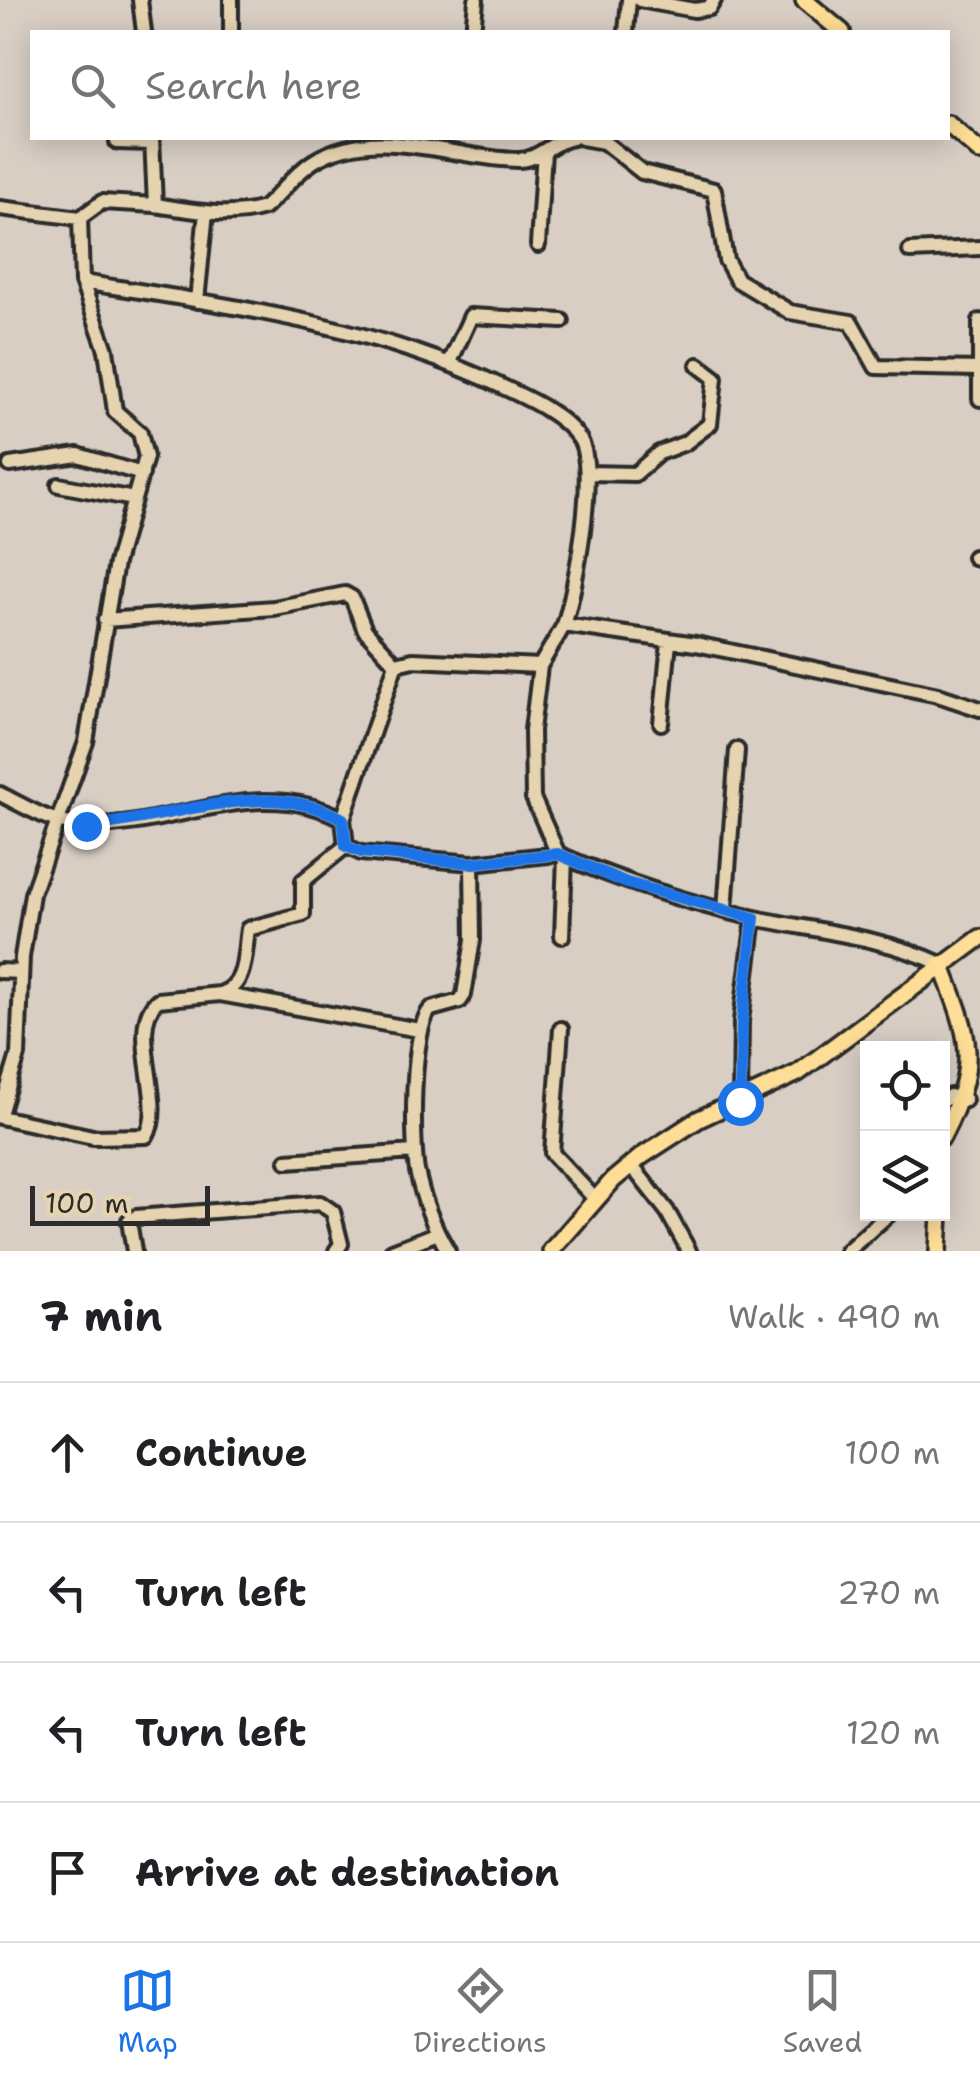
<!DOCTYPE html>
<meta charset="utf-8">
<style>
:root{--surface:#fff;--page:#f2f2f2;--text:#202124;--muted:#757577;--line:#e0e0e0;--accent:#1a73e8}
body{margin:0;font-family:"Shantell Sans",sans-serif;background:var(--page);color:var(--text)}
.controls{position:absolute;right:30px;bottom:30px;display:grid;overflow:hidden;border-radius:0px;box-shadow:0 5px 25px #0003}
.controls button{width:90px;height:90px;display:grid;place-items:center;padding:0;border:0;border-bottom:2px solid var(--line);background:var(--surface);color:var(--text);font:50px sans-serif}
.scale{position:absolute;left:30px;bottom:25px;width:180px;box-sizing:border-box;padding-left:10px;border:5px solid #2b2b2b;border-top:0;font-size:28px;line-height:35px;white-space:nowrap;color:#2b2b2b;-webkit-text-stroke:8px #e6d4b1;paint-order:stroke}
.stop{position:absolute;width:30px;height:30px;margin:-22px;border:8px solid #1a73e8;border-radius:50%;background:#fff}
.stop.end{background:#1a73e8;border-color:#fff;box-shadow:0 2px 10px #0008}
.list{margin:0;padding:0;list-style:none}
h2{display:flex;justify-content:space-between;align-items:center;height:130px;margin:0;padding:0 40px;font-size:42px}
h2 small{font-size:32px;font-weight:400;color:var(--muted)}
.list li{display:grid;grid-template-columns:65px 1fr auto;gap:30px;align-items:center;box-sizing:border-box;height:140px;padding:0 40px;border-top:2px solid var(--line)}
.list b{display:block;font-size:38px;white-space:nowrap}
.list em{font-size:32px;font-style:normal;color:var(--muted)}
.icon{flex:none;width:55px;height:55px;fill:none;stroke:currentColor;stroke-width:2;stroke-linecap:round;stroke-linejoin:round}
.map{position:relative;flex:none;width:980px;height:1251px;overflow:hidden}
.search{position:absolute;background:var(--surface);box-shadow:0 5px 25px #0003;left:30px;right:30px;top:30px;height:110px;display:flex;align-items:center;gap:25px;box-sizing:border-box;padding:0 35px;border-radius:0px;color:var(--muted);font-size:38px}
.sheet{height:690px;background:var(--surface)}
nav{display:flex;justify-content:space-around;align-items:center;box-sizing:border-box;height:140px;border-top:2px solid var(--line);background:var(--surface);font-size:28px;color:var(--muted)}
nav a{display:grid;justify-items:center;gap:5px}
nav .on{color:var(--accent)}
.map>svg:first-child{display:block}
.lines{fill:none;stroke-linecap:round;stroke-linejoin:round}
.minor-casing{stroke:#2b2b2b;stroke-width:20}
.major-casing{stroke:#2b2b2b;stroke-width:22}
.minor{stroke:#e6d4b1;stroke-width:12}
.major{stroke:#fedd96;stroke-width:15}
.route{stroke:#1a73e8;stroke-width:12}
</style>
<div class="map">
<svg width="980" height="1251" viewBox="0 0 980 1251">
<rect width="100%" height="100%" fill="#d8cec4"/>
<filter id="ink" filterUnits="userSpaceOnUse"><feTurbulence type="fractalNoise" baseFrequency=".01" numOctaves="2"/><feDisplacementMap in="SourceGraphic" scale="20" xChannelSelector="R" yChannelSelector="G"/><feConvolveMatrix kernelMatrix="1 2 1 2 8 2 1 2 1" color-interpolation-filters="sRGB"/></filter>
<g filter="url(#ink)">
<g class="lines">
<!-- minor casing -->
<g class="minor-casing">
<path id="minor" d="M140 0 144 32
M640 0 694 10 709 8 714 0
M231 32V0
M473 32 476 0
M626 32 629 0
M582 138 604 142 642 172 714 190 726 260 737 280 790 312 851 322 876 367 979 369
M117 142 152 143
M155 205C189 210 230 219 264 208 281 193 295 173 314 161 377 123 451 159 518 160 540 160 552 140 573 138
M0 208 80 218
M538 245 544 151
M910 251 980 248
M82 282C226 305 371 324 503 387 529 399 562 414 579 438 599 466 575 592 564 625
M197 301 206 212
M980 321V399
M450 362 471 316 562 321
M10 465 78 455 142 474
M588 473 635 474 659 453 685 443 710 424 715 378 698 365
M59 485 134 499
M974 557 980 559
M105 620 274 608 345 594 352 598 365 630 396 664
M540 666 413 660 396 664 343 819 346 846 361 853 472 863 558 854
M661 723 669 642
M0 794C28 808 54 825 86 826 174 828 259 774 343 819
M725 910 737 750
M562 936 565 857
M941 964C883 937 818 931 755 918 687 903 621 881 558 854L533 798 532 730 540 666 564 625 696 644 938 695 980 709
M0 971 21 972
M220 994C247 986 244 953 248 929L303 914V881L346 846
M561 1029 552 1153 595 1199
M942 1101 950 1096 965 1100
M740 1102 741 1021 754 918
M0 1114 18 1055 22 957 32 894 86 742 116 563 146 457 140 433 115 411 106 350 82 282 80 218 102 202 155 205 152 138
M0 1117 93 1137 146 1136C168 1105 125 1028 158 1000L220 994 419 1030
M287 1161 414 1152
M631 1165 667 1211 689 1251
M134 1251 129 1221 136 1217 320 1203 333 1212 341 1244 336 1251
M392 1251 438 1233
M448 1251C433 1226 423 1199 417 1171 412 1143 411 1026 431 1009L460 1001 464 995 473 940 472 863
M847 1251 889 1214"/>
</g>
<!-- major casing -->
<g class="major-casing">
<path id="major" d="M804 0 842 32
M948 124 980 152
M941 964C971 1040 980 1063 942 1137
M551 1251 613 1180 642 1156 699 1119 798 1073 980 938
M938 1251 940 1214"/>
</g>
<!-- minor -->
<use href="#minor" class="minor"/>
<!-- major -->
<use href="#major" class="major"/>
</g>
</g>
<g class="lines" filter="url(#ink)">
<!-- route -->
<path class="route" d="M86 826C171 820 263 776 343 819L346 846 361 852 472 863 558 854 627 883 754 918 742 1021 740 1102"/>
</g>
</svg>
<div class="controls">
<button><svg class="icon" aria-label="locate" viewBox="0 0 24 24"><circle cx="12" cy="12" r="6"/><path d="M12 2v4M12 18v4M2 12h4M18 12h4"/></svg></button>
<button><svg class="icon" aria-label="layers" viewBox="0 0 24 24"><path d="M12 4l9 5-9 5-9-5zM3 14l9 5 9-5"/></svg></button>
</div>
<div class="scale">100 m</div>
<div class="stop" style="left:740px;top:1102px"></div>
<div class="stop end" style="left:86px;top:826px"></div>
<div class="search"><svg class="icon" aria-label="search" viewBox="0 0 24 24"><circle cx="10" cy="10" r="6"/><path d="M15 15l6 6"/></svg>Search here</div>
</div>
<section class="sheet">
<h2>7 min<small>Walk · 490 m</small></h2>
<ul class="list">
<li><svg class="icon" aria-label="ahead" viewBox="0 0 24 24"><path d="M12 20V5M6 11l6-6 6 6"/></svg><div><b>Continue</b></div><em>100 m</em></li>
<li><svg class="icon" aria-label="left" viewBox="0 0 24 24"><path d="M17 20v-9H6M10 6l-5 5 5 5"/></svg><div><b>Turn left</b></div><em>270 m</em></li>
<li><svg class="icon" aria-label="left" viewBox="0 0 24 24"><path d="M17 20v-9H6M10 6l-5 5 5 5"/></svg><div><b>Turn left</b></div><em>120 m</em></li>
<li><svg class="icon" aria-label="arrive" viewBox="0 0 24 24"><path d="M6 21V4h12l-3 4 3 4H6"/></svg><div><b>Arrive at destination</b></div></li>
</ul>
</section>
<nav>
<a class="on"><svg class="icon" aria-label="map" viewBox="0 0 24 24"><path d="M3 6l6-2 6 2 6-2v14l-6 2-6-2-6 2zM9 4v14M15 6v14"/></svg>Map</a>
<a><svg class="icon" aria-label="directions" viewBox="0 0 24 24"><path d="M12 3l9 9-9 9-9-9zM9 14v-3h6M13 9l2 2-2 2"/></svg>Directions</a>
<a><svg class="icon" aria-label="saved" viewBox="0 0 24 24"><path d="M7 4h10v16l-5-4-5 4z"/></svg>Saved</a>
</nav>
